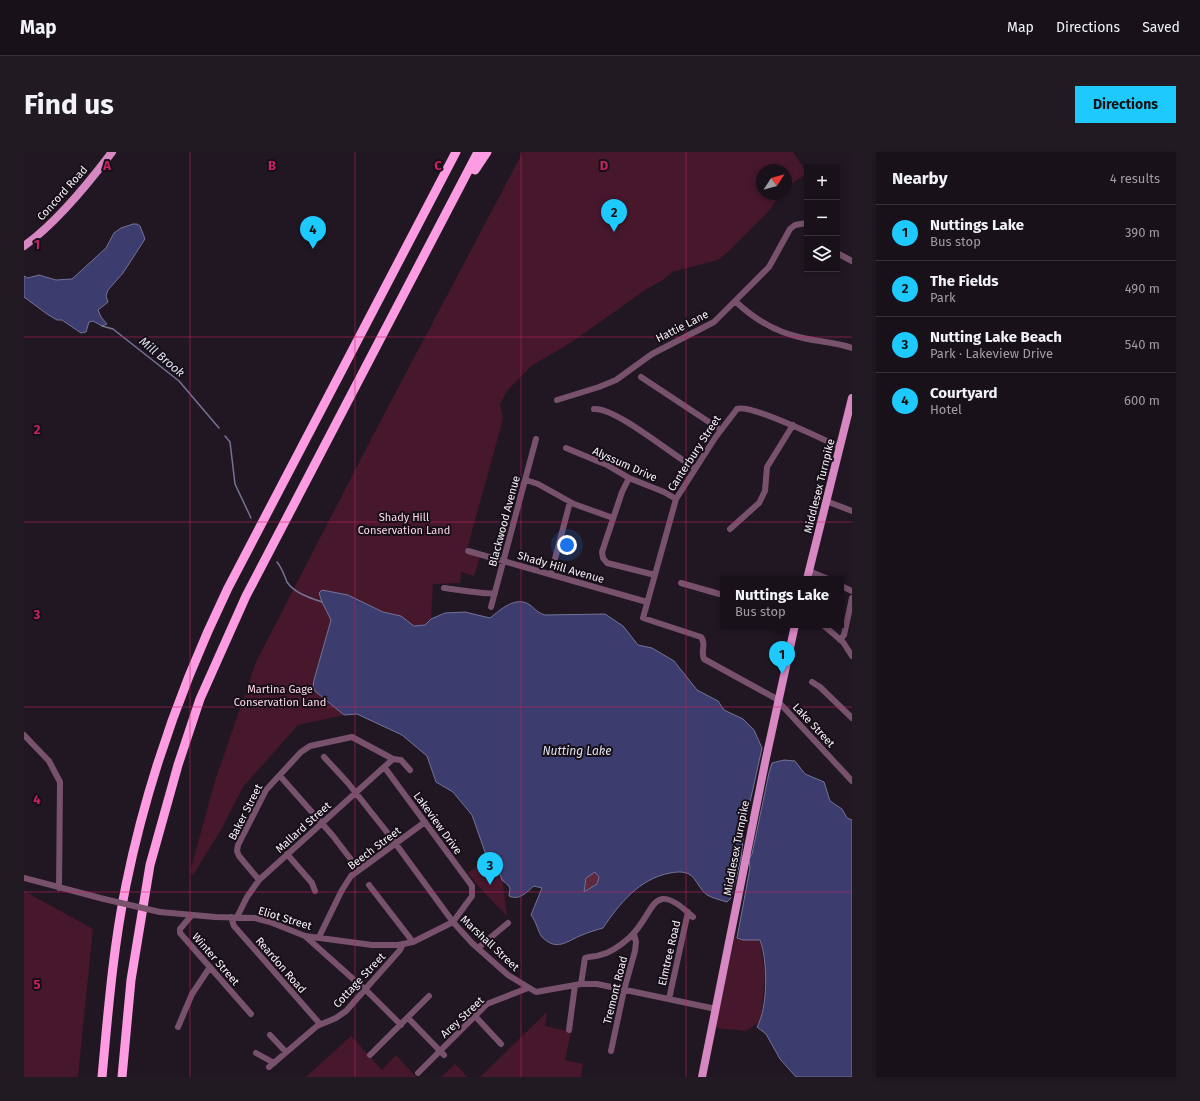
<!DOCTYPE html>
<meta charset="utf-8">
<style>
:root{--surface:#18111a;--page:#211a23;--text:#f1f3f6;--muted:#9f9da2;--line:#363139;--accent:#1ec9fd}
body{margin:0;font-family:"Fira Sans",sans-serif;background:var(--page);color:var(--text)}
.controls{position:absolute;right:12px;top:12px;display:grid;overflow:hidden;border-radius:0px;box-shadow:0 2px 6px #0003}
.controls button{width:36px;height:36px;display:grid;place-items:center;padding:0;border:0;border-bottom:1px solid var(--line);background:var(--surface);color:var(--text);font:20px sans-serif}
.compass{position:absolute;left:732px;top:12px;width:36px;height:36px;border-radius:50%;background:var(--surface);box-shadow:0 2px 6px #0003;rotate:54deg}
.you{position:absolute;left:543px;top:393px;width:14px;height:14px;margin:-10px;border:3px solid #fff;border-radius:50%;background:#1a73e8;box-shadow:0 0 0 6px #1a73e833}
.badge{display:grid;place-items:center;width:26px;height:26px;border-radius:50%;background:var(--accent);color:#111;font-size:13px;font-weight:700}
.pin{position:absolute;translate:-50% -33px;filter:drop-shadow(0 1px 2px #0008)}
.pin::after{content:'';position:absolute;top:21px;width:14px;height:12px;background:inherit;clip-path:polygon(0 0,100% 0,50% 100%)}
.popup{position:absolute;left:696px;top:424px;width:124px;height:52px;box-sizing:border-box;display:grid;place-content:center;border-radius:0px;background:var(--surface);filter:drop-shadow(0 1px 3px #0005);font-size:13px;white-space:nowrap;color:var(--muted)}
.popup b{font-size:15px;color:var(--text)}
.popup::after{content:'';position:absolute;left:50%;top:100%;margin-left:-8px;border:8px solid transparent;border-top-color:var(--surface)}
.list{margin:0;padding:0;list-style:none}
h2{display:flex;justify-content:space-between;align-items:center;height:52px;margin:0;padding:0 16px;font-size:17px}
h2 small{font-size:13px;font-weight:400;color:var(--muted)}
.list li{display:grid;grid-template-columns:26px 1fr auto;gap:12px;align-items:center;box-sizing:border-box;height:56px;padding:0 16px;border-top:1px solid var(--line)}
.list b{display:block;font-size:15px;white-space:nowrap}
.list p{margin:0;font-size:13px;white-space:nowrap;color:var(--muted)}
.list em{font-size:13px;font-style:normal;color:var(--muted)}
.icon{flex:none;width:22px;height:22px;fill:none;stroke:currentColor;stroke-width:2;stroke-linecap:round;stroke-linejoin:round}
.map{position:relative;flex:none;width:828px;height:925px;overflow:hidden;border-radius:0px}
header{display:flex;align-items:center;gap:24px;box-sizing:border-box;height:56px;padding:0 20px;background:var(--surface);border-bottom:1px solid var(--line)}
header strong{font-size:19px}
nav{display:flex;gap:22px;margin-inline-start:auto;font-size:14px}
.intro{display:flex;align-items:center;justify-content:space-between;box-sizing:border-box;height:96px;padding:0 24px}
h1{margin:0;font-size:28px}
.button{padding:10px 18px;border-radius:0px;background:var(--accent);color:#111;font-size:14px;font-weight:700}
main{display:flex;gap:24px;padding:0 24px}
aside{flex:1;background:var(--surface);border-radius:0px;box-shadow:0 2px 6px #0003}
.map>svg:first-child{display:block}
.green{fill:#47172c}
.forest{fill:#5f293f}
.water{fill:#3c3d6e;stroke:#747397;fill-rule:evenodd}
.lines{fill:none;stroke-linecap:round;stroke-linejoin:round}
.stream{stroke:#747397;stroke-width:1.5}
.minor{stroke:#78516d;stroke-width:6}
.major{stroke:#d787c1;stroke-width:8}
.highway{stroke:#fd9ce2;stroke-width:9}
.minor-bridge{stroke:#78516d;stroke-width:6}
.grid{fill:none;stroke:#c52363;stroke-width:1;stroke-opacity:0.55}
.labels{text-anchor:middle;stroke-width:4;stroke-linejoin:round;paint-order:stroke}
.street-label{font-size:11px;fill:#f7f1f8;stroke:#160f18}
.park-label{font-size:11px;fill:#fbd5e1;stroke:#160f18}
.water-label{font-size:12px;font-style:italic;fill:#dee0f0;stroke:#160f18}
.grid-label{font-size:13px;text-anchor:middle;font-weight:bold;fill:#c52363;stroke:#160f18;stroke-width:4;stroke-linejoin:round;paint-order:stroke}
</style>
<header>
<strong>Map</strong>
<nav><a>Map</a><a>Directions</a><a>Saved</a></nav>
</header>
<div class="intro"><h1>Find us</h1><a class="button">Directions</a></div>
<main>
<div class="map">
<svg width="828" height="925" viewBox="0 0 828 925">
<rect width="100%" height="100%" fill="#201722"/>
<!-- green -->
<path class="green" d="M499 0H769L783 21 762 36V18H738V42H757L744 60 704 100 694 108 648 120 639 128 621 138 548 190 507 214 483 239 476 252 479 267 442 401 456 405 450 424 437 420 436 431 409 432 407 467 401 473 390 474 377 464 359 460 324 443 295 441 298 450 307 467 290 528 292 540 320 563 274 573 219 635 197 678 169 723 166 720 191 629 232 510 356 270Z
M461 708 462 711 478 725 483 764C469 750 456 737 444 721Z
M0 739 69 777 54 925H0Z
M711 784 719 788H736L741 821 737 869 722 879 691 876Z
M523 860 521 874 547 880 541 908 559 912 557 925H456Z
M327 884 358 918 372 903 392 925H282Z
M431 912 444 925H417Z"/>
<!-- forest -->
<path class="forest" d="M571 720 575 725 573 732 560 740 562 726Z"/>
<!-- water -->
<path class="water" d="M109 72H113L116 74 121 87 99 121 84 138 82 144 84 150 74 158 77 165 83 172 78 174 69 169 65 170 62 180 57 181 38 168H33L23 162 0 145V124L4 126 15 123 32 128 48 127 82 96 90 81 97 76Z
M298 438 324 443 359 460 377 464 390 474 401 473 407 467 421 461 441 460 466 466C476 458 492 443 506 453 511 457 514 461 521 463L581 462 599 474 614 493 628 496 650 509 673 538 694 549 700 558 719 567 730 578 738 596 720 677 717 707 707 746 703 750C697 748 688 746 683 743 676 738 672 726 665 722 658 719 653 720 646 721 615 727 596 751 579 776 572 778 565 780 558 783 543 789 533 800 518 785 514 780 513 771 507 763L518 736 510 734C503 740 495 749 485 744L486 736 484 733 478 728 476 722 462 711 461 700 448 663 429 640 412 630 403 604 378 583 333 562 320 563 292 540 289 535 290 528 307 468 298 450 295 441ZM571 720 575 725 573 732 560 740 562 726Z
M760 608 771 609 781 622 800 630 806 649 818 657 823 666 828 668V925H772L756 907 742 882 733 875C744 856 744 809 736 788H719L713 786 726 716 725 707 728 702 745 621 748 611Z"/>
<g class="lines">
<!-- stream -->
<path class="stream" d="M78 174 89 177 155 229 195 276
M201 284 206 290 211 332 227 366
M253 410C258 416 260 423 263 430 270 441 286 446 298 450"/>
<!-- minor -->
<path class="minor" d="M813 101 828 109
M711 149C730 167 754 181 779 186 796 190 812 190 828 196
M617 225 697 278
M533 248 575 235 592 228 628 202 690 170 745 115 766 77 771 73 783 71
M570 257C593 256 648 303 671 316
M816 295C800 288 725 251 713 257L691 286 652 347 619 466 677 485C683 492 676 499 680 507L751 546 828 629
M542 296 583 313 605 326 640 340 652 347
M605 326 598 340 578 400 579 406 583 411 631 423
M502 328 514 332 550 352 589 366
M802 349 828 359
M706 377 735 351 741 339 743 315 769 273
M444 399 623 450
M785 419 804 427
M527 422 546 350
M657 431 699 443
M817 434 828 439
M420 436C431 437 464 443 471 441
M467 455 512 287
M799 473 819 490 828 504
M816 488 820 483 828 446
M788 530 796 535 828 566
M0 583 25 609 36 630 35 736
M300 605 324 631 366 684 429 770 448 791 484 823 512 840 557 832H573L692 857
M256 624 309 684 335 718
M263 702 288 731 291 739
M0 726 80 747
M235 728 215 704 213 699 214 693 242 638 277 600 286 594 328 585 369 607 377 608 386 618
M345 733 389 790
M136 760 191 765 231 766 246 770 281 784 348 793H374L389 790 429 770 448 744V734L361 616
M167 764 156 777V781L227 862
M207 765 210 774 296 872
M213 765 223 745 235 728 369 607
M281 784 346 842 377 873
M295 785 318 738 327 724 401 670
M454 796 484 771
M557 832 561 806C566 804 571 805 576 803 587 801 597 793 605 786 632 762 626 724 669 765
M645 847 664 760
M451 864 477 892
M384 866 420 903
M154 875 168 842 186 815
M545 878 551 833
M246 883 262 900
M587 899 600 838 611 799 612 790 610 782
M232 901 250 911
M346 903 405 844
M245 915 293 874 312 866 322 859 376 798 379 792
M394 921 463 852 504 836"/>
<!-- major -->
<path class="major" d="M0 94C32 71 64 32 88 0
M783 427 828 246
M678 925 742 606 771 473"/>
<!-- highway -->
<path class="highway" d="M451 18 463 0
M78 925C84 861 89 796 102 733 123 630 158 531 204 436L432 0
M98 925 107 828 126 713 154 613 176 547 222 444 454 0"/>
<!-- minor-bridge -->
<path class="minor-bridge" d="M80 747 136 760"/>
</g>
<!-- grid -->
<path class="grid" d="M166 0V925M331 0V925M497 0V925M662 0V925M0 185H828M0 370H828M0 555H828M0 740H828"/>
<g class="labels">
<!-- street labels -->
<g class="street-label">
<text transform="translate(38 41) rotate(-48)" y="4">Concord Road</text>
<text transform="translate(658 174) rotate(-27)" y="4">Hattie Lane</text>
<text transform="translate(670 301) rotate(-57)" y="4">Canterbury Street</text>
<text transform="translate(601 312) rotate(24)" y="4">Alyssum Drive</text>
<text transform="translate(795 334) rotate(-76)" y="4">Middlesex Turnpike</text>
<text transform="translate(480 369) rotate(-75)" y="4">Blackwood Avenue</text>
<text transform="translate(537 415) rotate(16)" y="4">Shady Hill Avenue</text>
<text transform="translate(790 573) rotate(47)" y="4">Lake Street</text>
<text transform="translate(221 660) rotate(-63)" y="4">Baker Street</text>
<text transform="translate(414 671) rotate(54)" y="4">Lakeview Drive</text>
<text transform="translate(279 675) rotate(-42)" y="4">Mallard Street</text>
<text transform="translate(350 696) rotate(-37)" y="4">Beech Street</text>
<text transform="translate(712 696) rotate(-79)" y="4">Middlesex Turnpike</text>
<text transform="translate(261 766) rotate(17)" y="4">Eliot Street</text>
<text transform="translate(466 791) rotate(43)" y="4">Marshall Street</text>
<text transform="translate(645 801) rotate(-77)" y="4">Elmtree Road</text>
<text transform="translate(192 807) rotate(49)" y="4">Winter Street</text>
<text transform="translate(257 813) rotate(49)" y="4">Reardon Road</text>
<text transform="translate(335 828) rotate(-47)" y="4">Cottage Street</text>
<text transform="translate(591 838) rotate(-76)" y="4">Tremont Road</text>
<text transform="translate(438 865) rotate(-43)" y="4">Arey Street</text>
</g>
<!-- park labels -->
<g class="park-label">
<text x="380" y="369">Shady Hill<tspan x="380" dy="13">Conservation Land</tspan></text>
<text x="256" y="541">Martina Gage<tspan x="256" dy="13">Conservation Land</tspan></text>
</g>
<!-- water labels -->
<g class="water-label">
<text transform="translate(138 205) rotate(40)" y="4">Mill Brook</text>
<text x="553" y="603">Nutting Lake</text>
</g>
</g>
<g class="grid-label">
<text x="83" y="18">A</text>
<text x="248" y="18">B</text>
<text x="414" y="18">C</text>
<text x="580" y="18">D</text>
<text x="13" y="97">1</text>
<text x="13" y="282">2</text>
<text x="13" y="467">3</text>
<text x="13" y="652">4</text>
<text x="13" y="837">5</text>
</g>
</svg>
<div class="controls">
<button>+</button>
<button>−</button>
<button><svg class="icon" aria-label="layers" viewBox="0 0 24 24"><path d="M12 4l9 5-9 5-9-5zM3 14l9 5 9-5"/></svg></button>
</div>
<svg class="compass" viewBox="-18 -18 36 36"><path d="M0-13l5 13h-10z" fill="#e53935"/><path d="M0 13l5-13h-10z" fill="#9f9da2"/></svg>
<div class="you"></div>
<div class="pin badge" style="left:758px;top:522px">1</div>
<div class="popup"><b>Nuttings Lake</b>Bus stop</div>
<div class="pin badge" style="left:590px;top:80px">2</div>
<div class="pin badge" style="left:466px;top:733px">3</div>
<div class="pin badge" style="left:289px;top:97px">4</div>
</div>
<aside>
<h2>Nearby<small>4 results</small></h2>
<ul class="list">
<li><span class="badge">1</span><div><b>Nuttings Lake</b><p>Bus stop</p></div><em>390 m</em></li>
<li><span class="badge">2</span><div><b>The Fields</b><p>Park</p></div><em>490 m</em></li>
<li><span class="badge">3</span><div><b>Nutting Lake Beach</b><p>Park · Lakeview Drive</p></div><em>540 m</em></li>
<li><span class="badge">4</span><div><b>Courtyard</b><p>Hotel</p></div><em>600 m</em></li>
</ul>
</aside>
</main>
